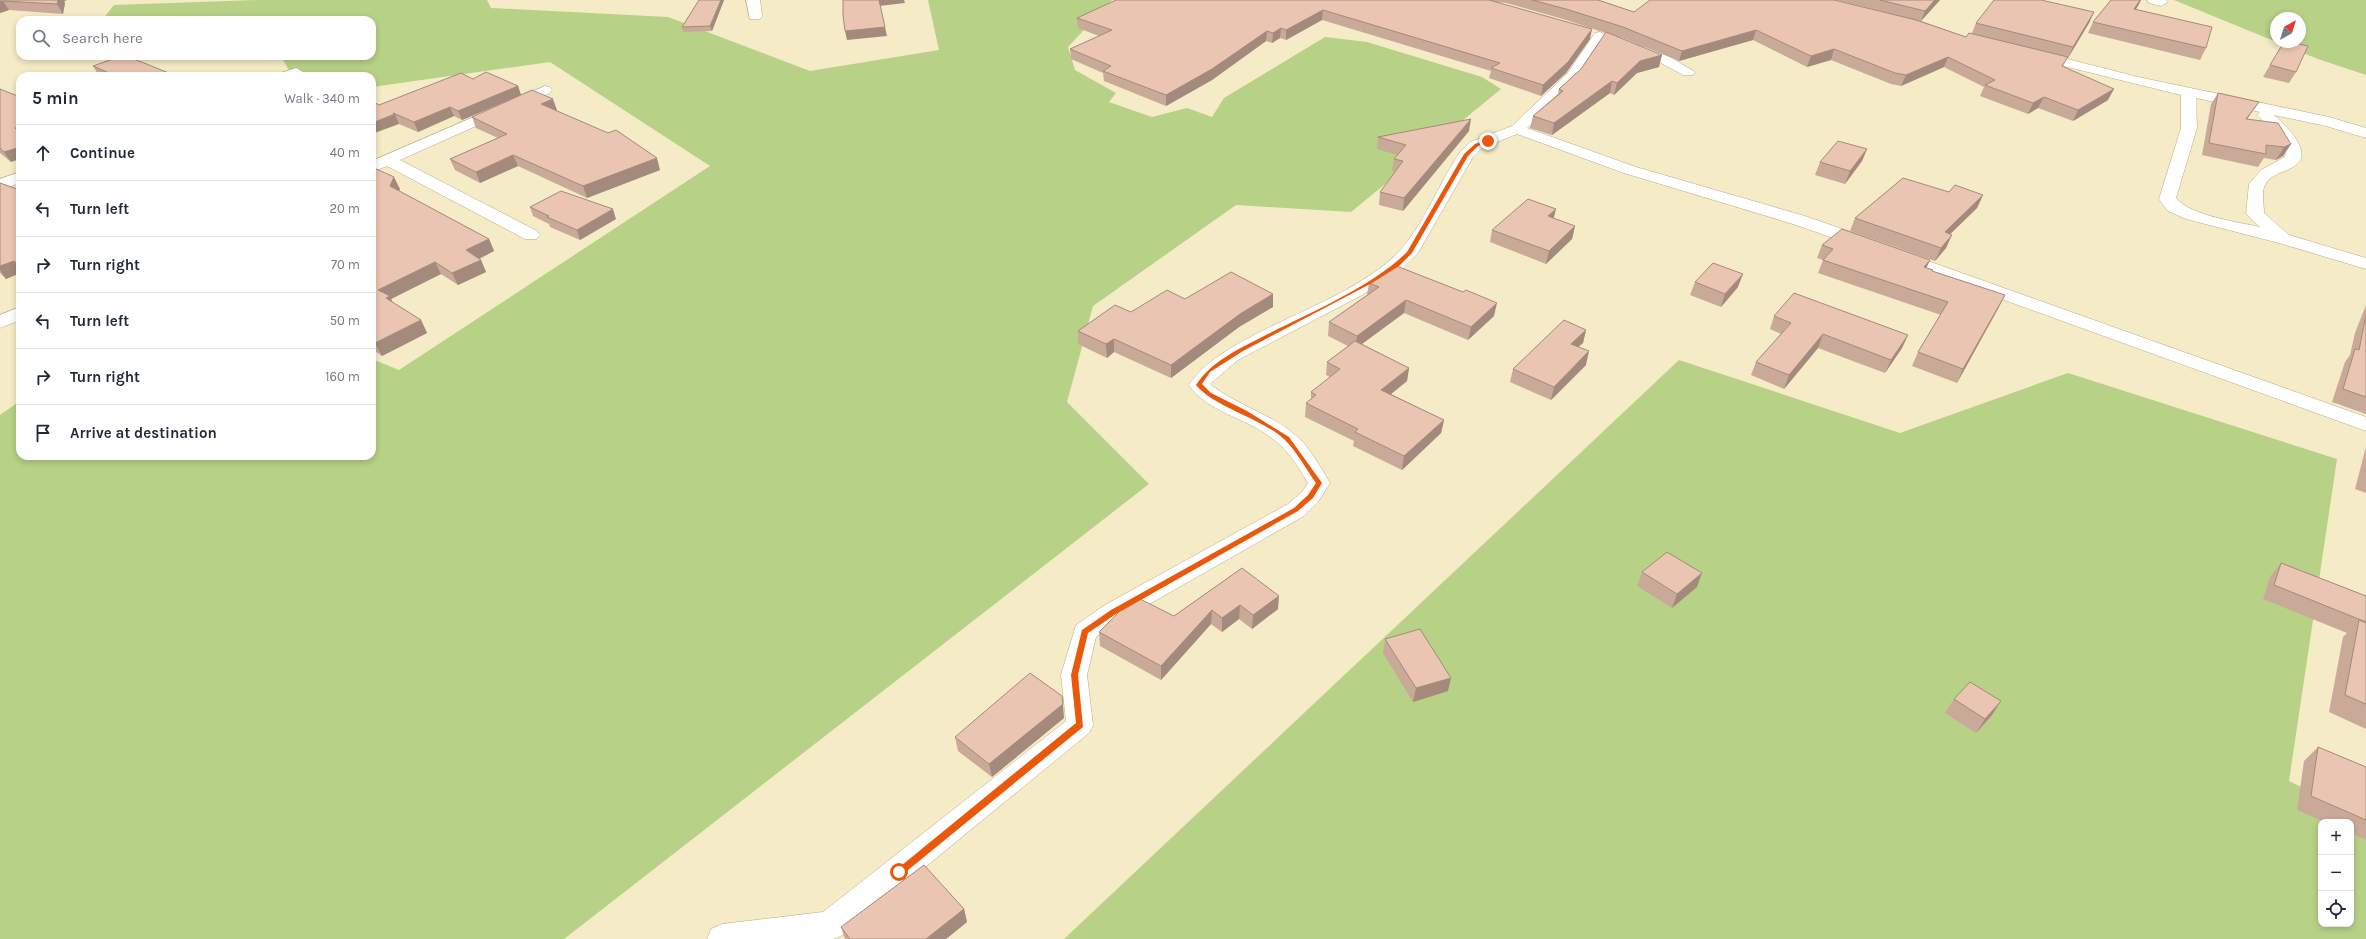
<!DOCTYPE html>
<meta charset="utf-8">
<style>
:root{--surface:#fff;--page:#f6f6f7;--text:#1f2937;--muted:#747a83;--line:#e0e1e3}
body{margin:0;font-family:Karla,sans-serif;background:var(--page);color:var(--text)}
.controls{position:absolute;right:12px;bottom:12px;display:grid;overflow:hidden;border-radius:8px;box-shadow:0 2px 6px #0003}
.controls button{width:36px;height:36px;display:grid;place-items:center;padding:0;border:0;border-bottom:1px solid var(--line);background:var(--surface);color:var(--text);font:20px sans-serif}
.compass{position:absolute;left:2270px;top:12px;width:36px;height:36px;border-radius:50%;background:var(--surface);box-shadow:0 2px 6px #0003;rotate:39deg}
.stop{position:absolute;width:12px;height:12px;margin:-9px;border:3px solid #ea580c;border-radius:50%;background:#fff}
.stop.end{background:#ea580c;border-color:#fff;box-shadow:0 1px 4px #0008}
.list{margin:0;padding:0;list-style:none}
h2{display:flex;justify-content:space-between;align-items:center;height:52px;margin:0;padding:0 16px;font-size:17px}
h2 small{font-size:13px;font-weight:400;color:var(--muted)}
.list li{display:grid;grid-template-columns:26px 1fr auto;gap:12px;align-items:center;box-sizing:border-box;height:56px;padding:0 16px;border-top:1px solid var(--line)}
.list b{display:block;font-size:15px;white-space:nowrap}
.list em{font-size:13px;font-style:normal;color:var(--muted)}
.icon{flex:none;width:22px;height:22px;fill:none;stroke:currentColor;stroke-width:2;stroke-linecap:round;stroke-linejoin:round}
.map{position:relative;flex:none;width:2366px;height:939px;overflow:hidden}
.search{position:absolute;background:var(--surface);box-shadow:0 2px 6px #0003;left:16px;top:16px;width:360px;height:44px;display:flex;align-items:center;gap:10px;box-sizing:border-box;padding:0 14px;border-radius:12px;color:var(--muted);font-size:15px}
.panel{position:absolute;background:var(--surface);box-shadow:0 2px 6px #0003;left:16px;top:72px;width:360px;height:388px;border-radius:12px}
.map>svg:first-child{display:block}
.green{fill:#b7d187;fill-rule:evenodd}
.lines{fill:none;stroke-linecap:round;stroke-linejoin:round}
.street-casing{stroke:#b6ad89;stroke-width:1}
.street{fill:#fff;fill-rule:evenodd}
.wall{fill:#c9a998}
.shaded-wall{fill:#a48a7c}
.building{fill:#eac5b1;stroke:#a48a7c}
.route{fill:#ea580c}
</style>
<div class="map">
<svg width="2366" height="939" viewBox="0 0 2366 939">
<rect width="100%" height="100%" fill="#f5ebc6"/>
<!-- green -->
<path class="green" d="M259 0H487L491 8 668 17 810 71 939 50 928 0H1112L1068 47 1075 70 1116 93 1109 102 1152 117 1187 108 1212 117 1224 98 1325 37 1367 42 1482 77 1501 89 1351 212 1236 205 1093 306 1067 402 1149 484 564 939H0V415L20 401V456H372V359L399 370 710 166 550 62 372 87V76H292L281 56H372V20H102L114 5Z
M2174 0H2366V75L2318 59ZM2276 18H2300V42H2276Z
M1679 360 1900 433 2068 373 2337 459 2289 781 2366 819V939H1064ZM2321 822H2351V924H2321Z"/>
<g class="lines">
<!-- street casing -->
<g class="street-casing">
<path id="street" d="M746 0H760L762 16 760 19H750Z
M2147 0H2166L2168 2 2161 6 2149 3Z
M1600 32 1607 36 1577 80 1527 128 1636 167 1805 216 1871 239 1874 243 1871 247H1859L1793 224 1624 173 1517 134 1482 148 1473 157 1418 253 1400 271 1362 295 1238 360 1210 384C1236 405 1269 413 1294 434 1309 446 1320 466 1330 483L1318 502 1304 516 1123 619 1096 637 1087 675 1093 725 1089 733 841 936 833 939H707L711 929 722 924 823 912 1066 721 1061 675 1076 625 1105 605 1288 504 1302 492 1308 483C1297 465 1287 448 1269 436 1245 418 1206 411 1189 385 1206 360 1232 347 1258 333 1301 311 1350 293 1388 262 1420 236 1437 186 1460 152L1470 142 1512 126 1567 74 1595 33Z
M1634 44 1660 51 1695 72 1693 75H1683L1650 57 1629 51 1627 48 1629 45Z
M2036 51 2138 77 2329 117 2366 128V138L2326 126 2274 115C2286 126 2318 155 2291 168 2282 173 2270 175 2265 185 2261 193 2264 204 2264 213L2289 235 2366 258V269L2279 243 2186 219 2168 211 2159 199 2181 128V95L2031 58 2029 55ZM2196 98 2260 112 2257 115 2260 118 2281 140 2286 153 2285 157 2261 170 2249 184 2246 214 2260 227C2238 222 2191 216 2176 198L2197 128Z
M296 68 303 72 301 75 279 76 281 73Z
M545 86 550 87 552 90 550 93 400 160 537 231 540 235 537 239H525L387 166 372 172V161Z
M20 172V183L0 190V179Z
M1900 251 2366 417V431L1894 260 1891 256 1894 252Z
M20 307V320L0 328V315Z"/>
</g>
<!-- street -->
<use href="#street" class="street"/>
</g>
<!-- wall -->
<path class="wall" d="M0 0H67L64 1 65 3 63 14 9 10 0 13Z
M699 0H724L712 31 683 32 682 27Z
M1116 0H1598L1634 12 1892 14 1836 0H1940L1921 21 1966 37 1972 33 1976 23 2094 12 2089 23 2068 58H2067L2063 66 2108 100 2073 121 2038 108 2028 114 1980 96 1984 87 1944 67 1901 86 1891 84 1831 60 1807 67 1753 40 1679 61 1620 37 1659 67 1637 73 1614 95 1610 93 1552 135 1530 128 1533 116 1558 94 1559 89 1581 69 1606 33 1563 19 1506 3 1498 2 1590 39 1566 73 1541 96 1489 78 1491 71 1322 20 1286 40 1280 38 1272 43 1266 41 1212 80 1166 106 1104 81 1103 73 1071 59 1070 49 1099 36 1078 28 1077 18Z
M2111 0H2141L2136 9 2206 48 2200 60 2088 33 2093 22Z
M2270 65 2296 72 2289 83 2263 77Z
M93 66 176 76H99Z
M473 79 518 86 521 95 462 120 454 116 418 132 399 124 379 105Z
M0 89 11 162 0 153Z
M2218 93 2259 102 2247 119 2291 144 2283 156 2276 160 2264 158 2258 167 2202 155 2211 104Z
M556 110 660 170 587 198 518 166 480 183 455 170 450 159 498 138 476 128 472 117 557 110Z
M1469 131 1403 211 1379 205 1380 192 1395 172 1392 171 1394 159 1397 155 1377 149 1378 137Z
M1867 149 1862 161 1845 184 1815 175 1820 162Z
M372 167 400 189 399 191 489 239 494 251 479 259 481 260 486 272 458 285 441 274 391 299 393 303 421 320 427 333 382 356 372 349Z
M0 183 20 190V273L6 279 0 273Z
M1949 192 1983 195 1977 208 1950 234 1946 248 1935 261 1850 231 1855 218Z
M530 207 616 219 580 240 550 227 549 224 533 216Z
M1575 226 1572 239 1546 264 1490 242 1492 230Z
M1822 245 1930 260 1926 268 1932 271 2005 295 1957 383 1912 366 1918 352 1941 315 1818 273 1823 260 1817 258Z
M1695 282 1738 287 1721 307 1690 295Z
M1369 283 1494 316 1468 340 1404 313 1362 344 1409 368 1407 381 1391 394 1444 420 1441 433 1402 470 1353 446 1354 441 1305 417 1306 403 1311 400V392L1330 377 1326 375 1327 362 1348 346 1328 336 1329 322 1367 295Z
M1273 294V307L1239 327 1171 378 1114 352 1107 358 1078 344V331L1185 299Z
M2366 305V414L2332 402 2345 362 2350 355 2355 333Z
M1774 316 1908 335 1902 348 1885 373 1818 348 1784 389 1751 375 1756 362 1781 334 1770 329Z
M1586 330 1583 343 1578 347 1586 365 1551 400 1510 382 1513 369Z
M2366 447V493L2355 489Z
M2281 563 2366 596V729L2329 712 2343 637 2347 633 2263 599 2270 577Z
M1242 568 1278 609 1252 629 1239 619 1222 632 1211 624 1161 680 1100 646 1099 632 1174 616Z
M1642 572 1697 587 1672 608 1637 586Z
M1385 639 1448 691 1413 702 1383 653Z
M1954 699 1992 715 1976 733 1945 713Z
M1064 718 992 777 958 751 955 737Z
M2318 747 2366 767V840L2351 833V822H2325L2297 810 2304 761Z
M964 909 967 922 946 939H845L841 927Z"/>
<!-- shaded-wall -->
<path class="shaded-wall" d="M58 0H67L64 1 65 3 63 14 57 4Z
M721 0H724L712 31 710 26Z
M878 0H904L905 3 879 6Z
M1935 0H1940L1921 21 1925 11Z
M2140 0H2141L2138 6 2128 20 2134 9Z
M3 1 9 10 0 13V2Z
M1323 10 1322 20 1286 40V30Z
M2094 12 2089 23 2068 58 2073 47Z
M885 27 887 36 847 40 845 31Z
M1281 28 1280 38 1272 43 1273 33Z
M1592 29 1590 39 1566 73 1541 96 1543 85Z
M1756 30 1753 40 1679 61 1682 51Z
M1267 31 1266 41 1212 80 1166 106V95Z
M1834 49 1831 60 1807 67 1811 56Z
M1662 55 1659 67 1637 73 1614 95 1617 83 1640 61Z
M1948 57 1944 67 1901 86 1906 75Z
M1612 81 1610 93 1552 135 1554 123Z
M518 86 521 95 462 120 458 111Z
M2114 89 2108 100 2073 121 2078 110Z
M2044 97 2038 108 2028 114 2033 103Z
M553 99 557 110 545 115 541 104Z
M2259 102 2251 113 2239 131 2246 119Z
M450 107 454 116 418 132 414 122Z
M395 114 399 124 372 134V123Z
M1471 119 1469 131 1403 211 1404 198Z
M20 127V136L15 128Z
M2291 144 2283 156 2276 160 2284 147Z
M20 147V159L11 162 4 152Z
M1867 149 1862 161 1845 184 1850 171Z
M513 155 518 166 480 183 476 172Z
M657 158 660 170 587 198 583 186Z
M394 177 400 189 396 198 390 186Z
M1983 195 1977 208 1939 245 1945 232Z
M613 209 616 219 580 240 577 230Z
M1556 209 1553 221 1548 216Z
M1575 226 1572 239 1546 264 1549 251Z
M1952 235 1946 248 1935 261 1941 248Z
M489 239 494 251 471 263 466 250Z
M481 260 486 272 458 285 452 273Z
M1930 260 1924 273V267Z
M14 261 20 269V273L6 279 0 270V266Z
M435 262 441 274 391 299 396 309 378 290Z
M1743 274 1738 287 1721 307 1725 294Z
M1273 294V307L1239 327 1171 378V365L1240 314Z
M2005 295 1998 309 1957 383 1963 369Z
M1406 300 1404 313 1355 349 1357 336Z
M1497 303 1494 316 1468 340 1471 327Z
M421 320 427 333 382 356 375 343Z
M1586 330 1583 343 1567 357 1571 344Z
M1823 334 1818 348 1784 389 1789 375Z
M1908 335 1902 348 1885 373 1891 360Z
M1114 339V352L1107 358 1106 344Z
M1589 351 1586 365 1551 400 1554 387Z
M1409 368 1407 381 1380 403 1381 390Z
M1444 420 1441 433 1402 470 1404 456Z
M1702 573 1697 587 1672 608 1677 594Z
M1279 596 1278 609 1252 629 1253 615Z
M1240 605 1239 619 1222 632V618Z
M1212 610 1211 624 1161 680V666Z
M1451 678 1448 691 1413 702 1416 688Z
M2001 701 1992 715 1976 733 1985 719Z
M1063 704 1064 718 992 777 989 764Z
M964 909 967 922 946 939H926Z"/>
<!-- building -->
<path class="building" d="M0 0H58L57 4 3 1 0 2Z
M699 0H721L710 26 682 27Z
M843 0H879L885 27 845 31 843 15Z
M1116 0H1489L1592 29 1568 62 1543 85 1491 68 1500 63 1323 10 1286 30 1281 28 1273 33 1267 31 1212 69 1166 95 1103 71 1111 66 1070 49 1112 30 1077 18Z
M1532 0H1598L1634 12 1650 0H1834L1916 20 1966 37 1969 33 2068 57 2062 66 2114 89 2078 110 2044 97 2033 103 1985 85 1995 80 1948 57 1906 75 1895 73 1834 49 1811 56 1756 30 1682 51 1623 27 1566 9Z
M1880 0H1935L1925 11Z
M1994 0H2041L2094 12 2073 47 1976 23Z
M2111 0H2140L2134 9 2212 27 2206 48 2093 22Z
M1606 32 1662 55 1640 61 1617 83 1612 81 1554 123 1533 116 1563 91 1559 89 1581 69Z
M2284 42H2289L2308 46 2296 72 2270 65Z
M121 56H127L176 76H116L93 66Z
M486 72 518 86 458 111 450 107 414 122 393 113 395 114 372 123V101L379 105 461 73 473 79Z
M0 89 20 97V127L15 128 20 132V147L4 152 0 148Z
M532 90 553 99 541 104 608 133 616 130 657 158 583 186 513 155 476 172 450 159 507 134 472 117Z
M2218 93 2259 102 2246 119 2278 123 2291 144 2284 147 2266 145V154L2209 143Z
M1471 119 1404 198 1380 192 1403 161 1394 159 1406 145 1378 137Z
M1838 141 1867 149 1850 171 1820 162Z
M372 167 394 177 390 186 489 239 466 250 481 260 452 273 435 262 378 290 390 296 386 298 421 320 375 343 372 341Z
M1903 178 1949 192 1955 185 1983 195 1945 232 1952 235 1941 248 1855 218Z
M0 183 20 190V266L14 261 0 266Z
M561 191 613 209 577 230 547 217 549 216 530 207Z
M1528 199 1556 209 1548 216 1575 226 1549 251 1492 230Z
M1842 229 1930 260 1924 267 1933 270 1932 271 2005 295 1963 369 1918 352 1948 302 1823 260 1833 249 1822 245Z
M1713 263 1743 274 1725 294 1695 282Z
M1394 265 1463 292 1466 290 1497 303 1471 327 1406 300 1357 336 1329 322 1379 287 1369 283Z
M1231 272 1273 294 1240 314 1171 365 1114 339 1106 344 1078 331 1115 305 1131 312 1167 290 1185 299Z
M1794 293 1908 335 1891 360 1823 334 1789 375 1756 362 1791 323 1774 316Z
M2366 316V397L2343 389 2355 349 2359 350 2365 320Z
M1564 320 1586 330 1571 344 1589 351 1554 387 1513 369Z
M1355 341 1409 368 1381 390 1444 420 1404 456 1355 432 1358 429 1306 403 1316 395 1311 392 1340 369 1327 362Z
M1667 552 1702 573 1677 594 1642 572Z
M2281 563 2366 596V622L2274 585Z
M1242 568 1279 596 1253 615 1240 605 1222 618 1212 610 1161 666 1099 632 1126 605 1138 598 1174 616Z
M2359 620 2366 623V704L2345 695Z
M1420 629 1451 678 1416 688 1385 639Z
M1030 673 1062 696 1063 704 989 764 955 737Z
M1970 682 2001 701 1985 719 1954 699Z
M2318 747 2366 767V820L2311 796Z
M924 865 964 909 926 939H850L841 927Z"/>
<!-- route -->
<path class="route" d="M1486 140 1490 141 1478 146 1468 156 1412 253 1399 266 1372 283 1243 351 1210 372 1202 384 1211 393 1247 411 1289 437 1322 483 1313 498 1298 511 1116 614 1088 633 1078 675 1083 727 902 875H896V870L1076 723 1071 675 1082 630 1111 610 1294 508 1308 495 1316 483C1306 469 1297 452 1285 440 1262 418 1215 408 1196 385 1212 361 1237 350 1262 337 1307 314 1372 287 1407 252L1464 154 1475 144Z"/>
</svg>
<div class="controls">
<button>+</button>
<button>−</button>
<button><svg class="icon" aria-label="locate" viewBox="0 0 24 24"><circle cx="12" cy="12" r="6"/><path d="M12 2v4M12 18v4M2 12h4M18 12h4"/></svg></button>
</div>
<svg class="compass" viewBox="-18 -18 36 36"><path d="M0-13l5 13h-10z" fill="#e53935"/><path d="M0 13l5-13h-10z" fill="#747a83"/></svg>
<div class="stop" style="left:899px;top:872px"></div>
<div class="stop end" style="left:1488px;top:141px"></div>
<div class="search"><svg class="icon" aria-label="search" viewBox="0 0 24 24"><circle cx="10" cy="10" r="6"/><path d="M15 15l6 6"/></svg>Search here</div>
<section class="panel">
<h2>5 min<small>Walk · 340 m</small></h2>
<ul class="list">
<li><svg class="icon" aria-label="ahead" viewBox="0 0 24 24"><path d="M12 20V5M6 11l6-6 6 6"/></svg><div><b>Continue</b></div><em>40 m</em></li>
<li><svg class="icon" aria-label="left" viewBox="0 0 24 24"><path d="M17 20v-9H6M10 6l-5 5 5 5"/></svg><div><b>Turn left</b></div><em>20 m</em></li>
<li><svg class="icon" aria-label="right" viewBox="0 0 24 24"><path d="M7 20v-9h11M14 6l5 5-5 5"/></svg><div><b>Turn right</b></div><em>70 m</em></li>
<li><svg class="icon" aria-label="left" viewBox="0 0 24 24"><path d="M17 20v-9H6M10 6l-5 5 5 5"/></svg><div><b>Turn left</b></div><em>50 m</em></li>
<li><svg class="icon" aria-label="right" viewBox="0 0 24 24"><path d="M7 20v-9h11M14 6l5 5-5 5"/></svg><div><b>Turn right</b></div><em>160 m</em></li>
<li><svg class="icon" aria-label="arrive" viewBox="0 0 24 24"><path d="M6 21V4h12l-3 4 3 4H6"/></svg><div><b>Arrive at destination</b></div></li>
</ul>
</section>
</div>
